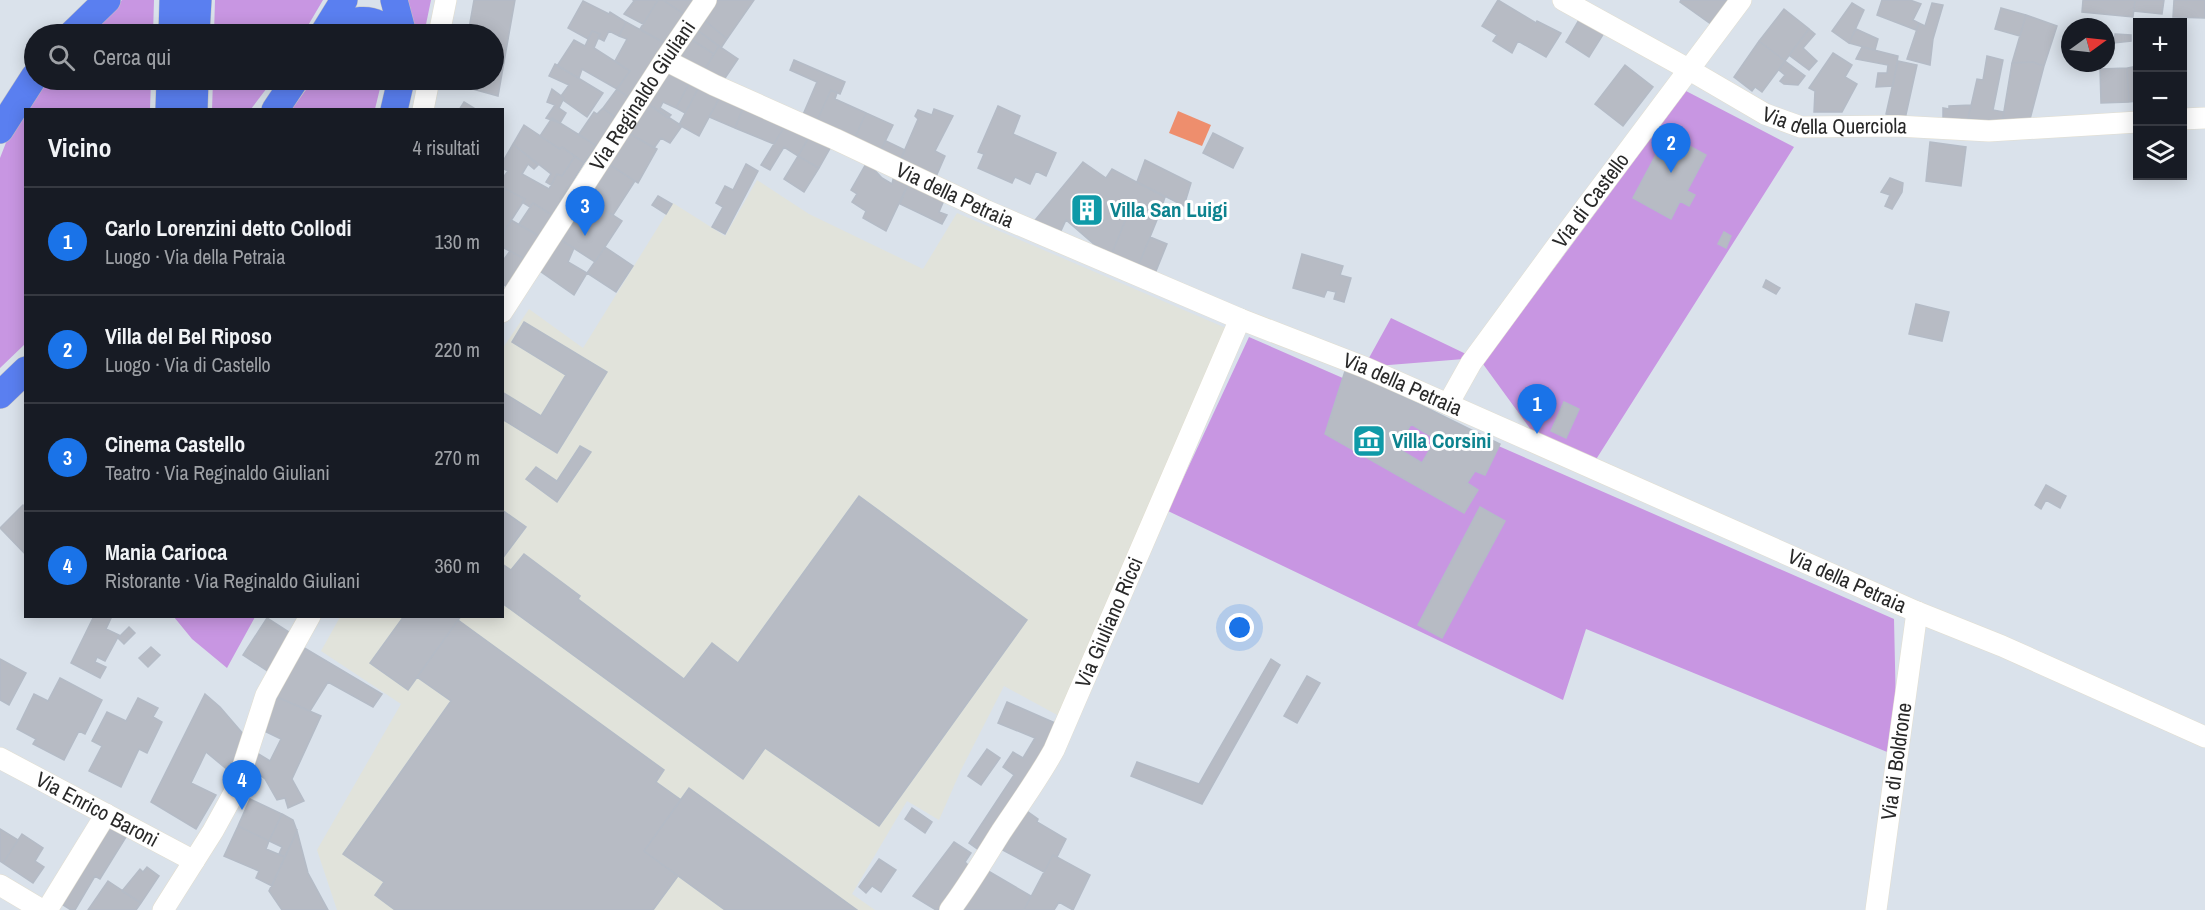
<!DOCTYPE html>
<html lang="it">
<meta charset="utf-8">
<style>
:root{--surface:#171b24;--page:#20242c;--text:#f1f3f6;--muted:#9ea1a6;--line:#363941;--accent:#1a73e8}
body{margin:0;font-family:"Archivo Narrow",sans-serif;background:var(--page);color:var(--text)}
.controls{position:absolute;right:18px;top:18px;display:grid;overflow:hidden;border-radius:0px;box-shadow:0 3px 15px #0003}
.controls button{width:54px;height:54px;display:grid;place-items:center;padding:0;border:0;border-bottom:2px solid var(--line);background:var(--surface);color:var(--text);font:30px sans-serif}
.compass{position:absolute;left:2061px;top:18px;width:54px;height:54px;border-radius:50%;background:var(--surface);box-shadow:0 3px 15px #0003;rotate:75deg}
.you{position:absolute;left:1240px;top:628px;width:21px;height:21px;margin:-15px;border:4px solid #fff;border-radius:50%;background:#1a73e8;box-shadow:0 0 0 9px #1a73e833}
.badge{display:grid;place-items:center;width:39px;height:39px;border-radius:50%;background:var(--accent);color:#fff;font-size:20px;font-weight:700}
.pin{position:absolute;translate:-50% -50px;filter:drop-shadow(0 2px 3px #0008)}
.pin::after{content:'';position:absolute;top:32px;width:21px;height:18px;background:inherit;clip-path:polygon(0 0,100% 0,50% 100%)}
.list{margin:0;padding:0;list-style:none}
h2{display:flex;justify-content:space-between;align-items:center;height:78px;margin:0;padding:0 24px;font-size:26px}
h2 small{font-size:20px;font-weight:400;color:var(--muted)}
.list li{display:grid;grid-template-columns:39px 1fr auto;gap:18px;align-items:center;box-sizing:border-box;height:108px;padding:0 24px;border-top:2px solid var(--line)}
.list b{display:block;font-size:22px;white-space:nowrap}
.list p{margin:0;font-size:20px;white-space:nowrap;color:var(--muted)}
.list em{font-size:20px;font-style:normal;color:var(--muted)}
.icon{flex:none;width:33px;height:33px;fill:none;stroke:currentColor;stroke-width:2;stroke-linecap:round;stroke-linejoin:round}
.map{position:relative;flex:none;width:2205px;height:910px;overflow:hidden}
.search{position:absolute;background:var(--surface);box-shadow:0 3px 15px #0003;left:24px;top:24px;width:480px;height:66px;display:flex;align-items:center;gap:15px;box-sizing:border-box;padding:0 21px;border-radius:33px;color:var(--muted);font-size:22px}
.panel{position:absolute;background:var(--surface);box-shadow:0 3px 15px #0003;left:24px;top:108px;width:480px;height:510px;border-radius:0px}
.map>svg:first-child{display:block}
.industrial{fill:#e1e3db}
.green{fill:#c896e2}
.water{fill:#ee8e6d}
.building{fill:#b7bbc4;stroke:#b4bbc6;stroke-width:1.5;fill-rule:evenodd}
.lines{fill:none;stroke-linecap:round;stroke-linejoin:round}
.minor-casing{stroke:#e2ded0;stroke-width:22}
.major-casing{stroke:#c3c3c3;stroke-width:28}
.minor{stroke:#fff;stroke-width:21}
.major{stroke:#5a7ff0;stroke-width:27}
.labels{text-anchor:middle;stroke-width:6;stroke-linejoin:round;paint-order:stroke}
.street-label{font-size:21px;fill:#292929;stroke:#fff}
.culture-label{font-size:21px;font-weight:bold;fill:#0d838f;stroke:#fff;text-anchor:start}
</style>
<div class="map">
<svg width="2205" height="910" viewBox="0 0 2205 910">
<rect width="100%" height="100%" fill="#dae2eb"/>
<!-- industrial -->
<path class="industrial" d="M757 180 809 214 923 269 957 213 1240 334 1070 722 1004 686 961 770 939 820 907 801 852 894 875 910H337L317 850 401 704 321 651 340 617 502 616 503 348 529 309 583 348 673 203 725 236Z"/>
<!-- green -->
<path class="green" d="M122 0H154L153 34H88Z
M215 0H323L303 34H214Z
M399 0H431L424 34H408Z
M47 80H151L150 109 26 110Z
M213 80H273L251 109 212 110Z
M313 80H382L375 109H292Z
M1686 91 1794 147 1595 461 1537 438 1483 364Z
M25 110V344L0 368V158L7 140Z
M1391 318 1466 354 1464 359 1364 367Z
M1249 337 1894 619 1897 756 1586 629 1563 700 1168 511Z
M174 617H255L227 668 192 639Z"/>
<!-- water -->
<path class="water" d="M1178 111 1211 125 1202 146 1169 133Z"/>
<!-- building -->
<path class="building" d="M474 0H515L498 96 458 85 459 80H494V34H468Z
M633 0H658L643 24 624 14 634 1Z
M658 0H663L687 16 668 45 640 29Z
M663 0H691L695 3 687 16Z
M716 0H754L727 39 703 19Z
M1498 0 1536 23 1537 21 1561 33 1546 57 1518 41 1512 53 1493 41 1497 35 1482 26Z
M1681 0H1735L1715 27 1680 2Z
M1882 0H1910L1921 4 1913 20 1919 23 1916 30 1877 15Z
M2083 0H2135L2133 17 2082 12Z
M2135 0H2164L2162 14 2134 11Z
M2174 0H2205V18L2173 17Z
M583 1 609 14 610 12 626 22 619 36 609 31 604 41 598 38 600 34 592 31 588 39 568 28Z
M1852 3 1864 10 1849 43 1832 31Z
M1932 3 1943 5 1933 39 1930 65 1907 59 1919 23 1925 26Z
M2001 8 2026 15 2020 36 1995 29Z
M1784 9 1809 29 1785 61 1759 41Z
M2026 15 2057 26 2044 66 2033 62 2012 63Z
M1580 18 1604 33 1589 57 1566 42Z
M703 19 727 39 721 48 696 29Z
M626 22 668 45 631 99 617 89 630 71 615 61 627 39 619 36Z
M696 29 719 46 714 54 689 38Z
M1809 29 1815 34 1803 48 1817 61 1809 70 1789 55Z
M1856 29 1878 39 1875 50 1849 43Z
M592 31 600 34 594 48 630 71 617 89 582 69 579 78 557 66 574 40 585 46Z
M2115 34 2131 35V41L2114 43Z
M689 38 714 54 702 74 673 60Z
M1759 41 1785 61 1762 92 1755 87 1752 91 1734 77Z
M719 46 738 59 721 84 702 74Z
M1862 47 1898 56 1893 86 1876 87 1878 73H1887L1888 65 1856 59Z
M1833 53 1852 65 1845 77 1857 84 1842 112H1814L1815 91 1809 88Z
M1987 56 2003 60 1993 110 2004 112 2002 123 1968 119 1977 79 1983 80Z
M794 60 845 82 840 94 831 90 815 125 802 117 817 82 790 70Z
M1785 61 1805 76 1798 85 1784 84 1780 81 1785 75 1779 70Z
M1898 61 1917 65 1905 119 1886 114Z
M2033 62 2044 66 2029 123H2002L2012 63Z
M555 64 603 93 587 117 563 100 564 98 561 96 569 85 549 76Z
M1625 65 1653 87 1623 126 1595 104Z
M667 66 692 78 676 108 663 102 660 108 671 115 668 118 645 102Z
M2138 66V101L2129 102 2127 68Z
M2127 68 2129 102 2101 103 2100 69Z
M692 78 701 83 685 113 676 108Z
M701 83 722 93 699 136 679 125Z
M552 89 564 98 559 108 566 113 560 123 546 118 555 105 547 102Z
M617 89 631 99 616 118 603 108Z
M831 90 837 93 835 99 866 113 853 142 815 125Z
M722 93 745 103 735 128 709 117Z
M464 102 477 110H459Z
M645 102 682 126 670 143 661 138 654 148 625 131Z
M745 103 788 121 774 144 735 128Z
M1971 105 1968 119 1943 120V108L1949 109V106Z
M998 106 1020 116 1013 134 1056 153 1046 176 1036 171 1030 184 1015 177 1012 183 978 168 984 154 978 152Z
M603 108 616 118 597 146 579 134 594 112 597 114Z
M934 109 953 116 935 151 945 156 935 179 899 163 918 119 915 116 918 110 932 115Z
M866 113 893 125 879 154 853 142Z
M552 118 597 146 584 163 562 147 560 149 540 136Z
M788 121 811 134 798 156 784 147 770 170 761 165Z
M524 125 560 149 562 147 575 156 562 176 557 174 551 185 546 182 551 174 513 144Z
M625 131 657 149 638 183 607 163Z
M1213 133 1243 148 1233 168 1203 153Z
M811 134 833 143 819 168 798 156Z
M1667 134 1706 155 1687 191 1695 195 1689 206 1680 201 1671 219 1633 198Z
M886 141 905 150 899 163 879 154Z
M1930 142 1966 147 1961 186 1926 181Z
M513 144 538 165 534 169 528 164 522 174 549 189 557 174 562 176 575 156 584 163 552 215 533 203 530 207 522 202 525 199 502 187V179L508 171 502 168V163Z
M798 156 819 168 804 192 784 179Z
M1145 160 1191 183 1184 206 1137 182Z
M867 162 882 178 892 184 894 175 909 182 886 231 863 218 866 211 852 202 857 194 851 190Z
M1083 162 1106 178 1112 169 1165 197 1159 215 1132 204 1110 258 1066 220 1059 235 1032 224Z
M607 163 635 181 613 215 585 197Z
M746 164 758 171 725 234 712 227 723 207 716 203 725 186 733 190Z
M1890 178 1903 183 1902 192 1892 209 1885 206 1890 195 1881 192Z
M909 182 945 198 939 212 947 215 942 224 900 204Z
M502 187 525 199 505 230 502 239Z
M658 196 672 204 666 214 652 205Z
M585 197 622 221 595 262 558 238Z
M533 203 552 215 539 236 519 224Z
M1132 204 1159 215 1137 269 1110 258Z
M511 220 539 236 525 259 502 247 505 230Z
M1724 232 1731 236 1726 248 1718 244Z
M1150 237 1167 244 1154 276 1137 269Z
M558 238 574 248 568 262 587 273 574 295 537 269Z
M605 247 633 266 616 292 587 273Z
M510 251 525 259 508 288 502 283V262Z
M1302 254 1343 266 1340 275 1351 278 1344 302 1334 299 1336 292 1327 290 1324 297 1293 288Z
M1766 280 1780 288 1776 294 1763 287Z
M1916 304 1949 312 1942 341 1909 334Z
M524 322 607 372 557 453 502 419V392L541 416 566 375 512 342Z
M1346 368 1500 444 1485 475 1475 471 1467 483 1478 490 1464 513 1325 434ZM1411 424 1436 439 1422 463 1397 448Z
M1564 402 1579 409 1566 438 1551 431Z
M580 446 591 452 557 502 526 479 536 467 557 481Z
M2046 485 2066 496 2060 508 2046 500 2041 509 2035 505Z
M859 496 1027 620 879 826 765 748 743 779 502 603V564L511 570 524 554 580 596 578 599 684 679 712 643 738 663Z
M23 505 26 508V555L0 528Z
M1480 507 1505 521 1442 638 1418 625Z
M502 510 526 527 502 559Z
M94 616H112L106 629 119 635 105 661 97 657 95 662 106 667 100 678 71 663Z
M404 616H461L408 690 370 663Z
M267 618 292 634 269 672 243 655Z
M458 620 664 770 656 782 681 800 644 851 678 876 653 910H395L375 895 384 882 343 854 451 701 417 677Z
M129 627 135 633 124 644 118 638Z
M301 646 382 694 373 707 328 682 310 711 277 697Z
M151 647 160 655 148 667 139 658Z
M0 659 26 673 9 705 0 700Z
M1271 659 1280 665 1202 804 1131 776 1137 762 1199 784Z
M1307 676 1320 683 1297 723 1284 716Z
M60 678 102 700 85 734 79 731 64 760 33 744 36 739 17 729 34 694 48 701Z
M205 694 220 707 244 735 229 771 206 752 191 783 216 795 196 829 151 802Z
M277 697 321 716 292 779 304 801 288 808 285 798 277 800 265 779 254 770 257 753 270 761 281 739 262 730Z
M138 698 158 708 153 717 162 722 147 753 139 749 121 787 89 771 102 746 92 741 107 712 126 721Z
M1007 702 1055 723 1038 769 983 853 969 843 1014 775 1003 767 1013 752 1023 758 1035 738 998 723Z
M987 749 1000 758 981 785 968 776Z
M689 788 857 910H725L644 851Z
M250 799 282 814 269 841 238 826Z
M912 808 932 822 925 833 905 819Z
M1024 809 1038 819 1037 822 1066 839 1057 857 1053 855 1044 872 997 847Z
M282 814 293 820 297 831 285 857 279 854 282 847 269 841Z
M238 826 269 841 266 849 285 857 272 886 256 878 259 871 224 856Z
M109 828 126 837 100 879 95 876 75 910H71L60 903Z
M0 829 18 840 3 863 0 861Z
M297 831 308 873 328 910H282L269 891Z
M22 834 43 848 35 861 44 867 33 883 3 863Z
M954 842 971 853 965 862 973 870 945 910H936L913 896Z
M1053 855 1090 875 1073 910 1059 902 1054 910H1024Z
M879 859 896 870 881 892 872 886 866 893 859 887Z
M147 867 159 876 141 903 122 891 140 869 143 872Z
M983 868 1031 896 1024 910H965L960 907Z
M108 881 141 903 136 910H88Z"/>
<g class="lines">
<!-- minor casing -->
<g class="minor-casing">
<g id="minor">
<path id="s1" d="M1563 0 1688 69 1765 114 1801 127 1897 126 1989 131 2138 122"/>
<path d="M439 34 446 0"/>
<path id="s2" d="M665 60 714 85 835 139 987 211 1240 319 1364 367 1917 612 2002 646 2205 737"/>
<path d="M423 110 429 80"/>
<path d="M2182 119 2205 118"/>
<path id="s3" d="M502 312 665 60 706 0"/>
<path id="s4" d="M1448 404 1471 363 1559 243 1741 0"/>
<path id="s5" d="M0 758 194 861"/>
<path d="M0 885 42 910"/>
<path d="M47 910 106 814"/>
<path d="M163 910 213 831 235 791 266 695 310 616"/>
<path id="s6" d="M950 910C969 885 984 859 1001 832 1019 805 1038 779 1054 750L1240 319"/>
<path id="s7" d="M1876 910 1917 612"/>
</g>
</g>
<!-- major casing -->
<g class="major-casing">
<path id="major" d="M394 0 403 34
M72 34 107 0
M172 34 173 0
M196 34 198 0
M323 34 344 0
M330 34C347 19 374 13 390 34
M169 110 170 80
M194 110 195 80
M275 110 295 80
M394 110 401 80
M0 130 34 77
M0 395 26 370"/>
</g>
<!-- minor -->
<use href="#minor" class="minor"/>
<!-- major -->
<use href="#major" class="major"/>
</g>
<!-- icons -->
<defs>
<g id="building-square" transform="scale(1.725)"><rect x="-9" y="-9" width="18" height="18" rx="4" fill="#0f9aa8" stroke="#fff"/><path d="M-4-6H4V6H1V3H-1V6H-4ZM-2.5-4.3h1.7v1.8h-1.7ZM.8-4.3h1.7v1.8H.8ZM-2.5-1h1.7V.8h-1.7ZM.8-1h1.7V.8H.8Z" fill="#fff"/></g>
<g id="museum-square" transform="scale(1.725)"><rect x="-9" y="-9" width="18" height="18" rx="4" fill="#0f9aa8" stroke="#fff"/><path d="M0-6L6-3V-2H-6V-3ZM-5-1h2V3h-2ZM-1-1h2V3h-2ZM3-1h2V3H3ZM-6 4H6V6H-6Z" fill="#fff"/></g>
</defs>
<g fill-rule="evenodd">
<use href="#building-square" x="1087" y="210"/>
<use href="#museum-square" x="1369" y="441"/>
</g>
<g class="labels">
<!-- street labels -->
<g class="street-label">
<text dy="7" stroke="none"><textPath href="#s3" startOffset="258">Via Reginaldo Giuliani</textPath></text>
<text dy="7" stroke="none"><textPath href="#s1" startOffset="303">Via della Querciola</textPath></text>
<text dy="7" stroke="none"><textPath href="#s2" startOffset="320">Via della Petraia</textPath></text>
<text dy="7" stroke="none"><textPath href="#s4" startOffset="249">Via di Castello</textPath></text>
<text dy="7" stroke="none"><textPath href="#s2" startOffset="806">Via della Petraia</textPath></text>
<text dy="7" stroke="none"><textPath href="#s2" startOffset="1292">Via della Petraia</textPath></text>
<text dy="7" stroke="none"><textPath href="#s6" startOffset="330">Via Giuliano Ricci</textPath></text>
<text dy="7" stroke="none"><textPath href="#s7" startOffset="150">Via di Boldrone</textPath></text>
<text dy="7" stroke="none"><textPath href="#s5" startOffset="110">Via Enrico Baroni</textPath></text>
</g>
<!-- culture labels -->
<g class="culture-label">
<text x="1110" y="217">Villa San Luigi</text>
<text x="1392" y="448">Villa Corsini</text>
</g>
</g>
</svg>
<div class="controls">
<button>+</button>
<button>−</button>
<button><svg class="icon" aria-label="layers" viewBox="0 0 24 24"><path d="M12 4l9 5-9 5-9-5zM3 14l9 5 9-5"/></svg></button>
</div>
<svg class="compass" viewBox="-18 -18 36 36"><path d="M0-13l5 13h-10z" fill="#e53935"/><path d="M0 13l5-13h-10z" fill="#9ea1a6"/></svg>
<div class="you"></div>
<div class="pin badge" style="left:1537px;top:434px">1</div>
<div class="pin badge" style="left:1671px;top:173px">2</div>
<div class="pin badge" style="left:585px;top:236px">3</div>
<div class="pin badge" style="left:242px;top:810px">4</div>
<div class="search"><svg class="icon" aria-label="search" viewBox="0 0 24 24"><circle cx="10" cy="10" r="6"/><path d="M15 15l6 6"/></svg>Cerca qui</div>
<section class="panel">
<h2>Vicino<small>4 risultati</small></h2>
<ul class="list">
<li><span class="badge">1</span><div><b>Carlo Lorenzini detto Collodi</b><p>Luogo · Via della Petraia</p></div><em>130 m</em></li>
<li><span class="badge">2</span><div><b>Villa del Bel Riposo</b><p>Luogo · Via di Castello</p></div><em>220 m</em></li>
<li><span class="badge">3</span><div><b>Cinema Castello</b><p>Teatro · Via Reginaldo Giuliani</p></div><em>270 m</em></li>
<li><span class="badge">4</span><div><b>Mania Carioca</b><p>Ristorante · Via Reginaldo Giuliani</p></div><em>360 m</em></li>
</ul>
</section>
</div>
